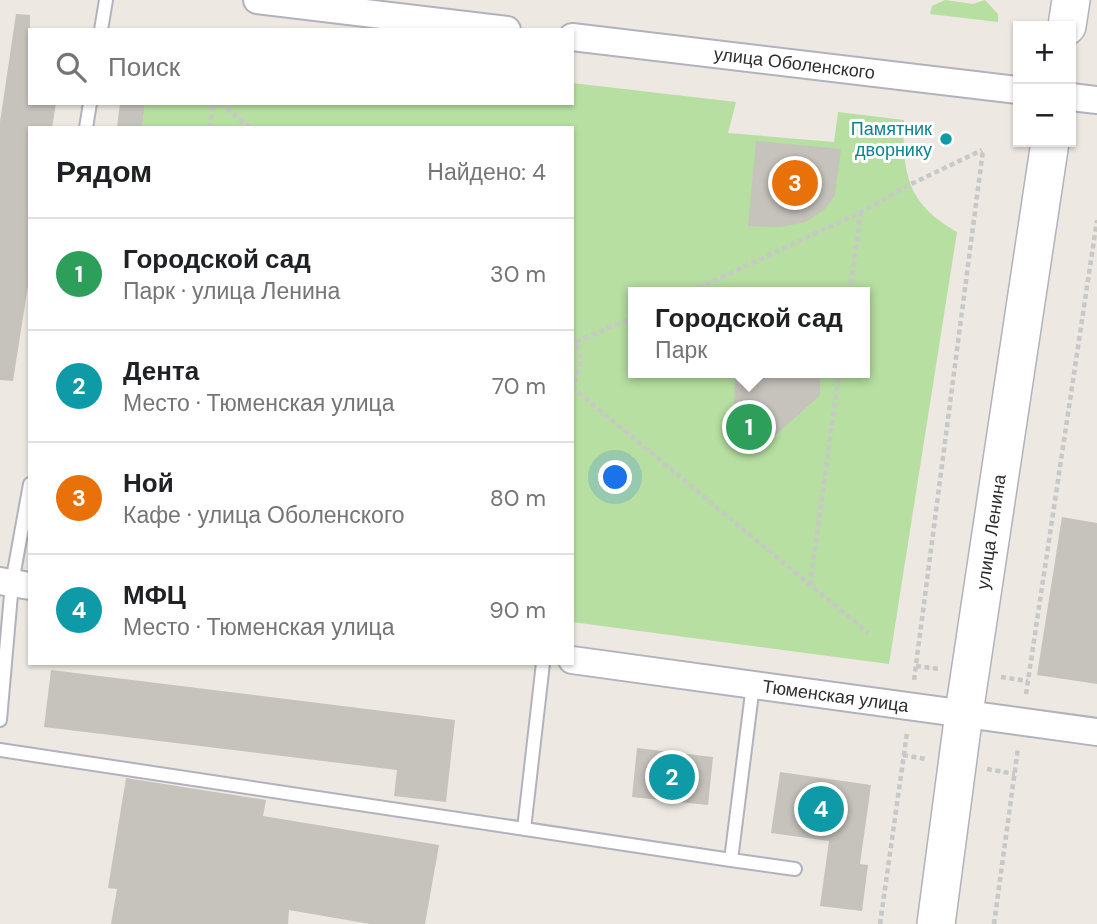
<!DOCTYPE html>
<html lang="ru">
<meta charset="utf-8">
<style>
:root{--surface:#fff;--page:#f2f2f2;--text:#202124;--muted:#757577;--line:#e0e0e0;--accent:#4d6aee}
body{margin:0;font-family:"DM Sans",sans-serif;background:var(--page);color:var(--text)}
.controls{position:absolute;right:21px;top:21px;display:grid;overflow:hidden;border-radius:0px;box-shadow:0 2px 5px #0004}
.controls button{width:63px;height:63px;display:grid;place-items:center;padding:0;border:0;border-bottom:2px solid var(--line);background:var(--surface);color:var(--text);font:35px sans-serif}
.you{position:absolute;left:616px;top:478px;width:24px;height:24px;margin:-18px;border:5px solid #fff;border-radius:50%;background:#1a73e8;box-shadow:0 0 0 10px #1a73e833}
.badge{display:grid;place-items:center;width:46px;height:46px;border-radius:50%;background:var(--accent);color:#fff;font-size:23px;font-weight:700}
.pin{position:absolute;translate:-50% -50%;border:4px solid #fff;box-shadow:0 2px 7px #0006}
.popup{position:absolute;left:628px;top:287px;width:242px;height:91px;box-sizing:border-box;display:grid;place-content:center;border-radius:0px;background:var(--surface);filter:drop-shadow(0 2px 5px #0005);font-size:23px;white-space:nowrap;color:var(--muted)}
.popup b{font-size:26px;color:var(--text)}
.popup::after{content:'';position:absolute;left:50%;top:100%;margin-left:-14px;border:14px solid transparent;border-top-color:var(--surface)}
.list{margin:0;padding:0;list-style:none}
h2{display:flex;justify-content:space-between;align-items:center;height:91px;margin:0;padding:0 28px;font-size:30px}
h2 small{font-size:23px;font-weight:400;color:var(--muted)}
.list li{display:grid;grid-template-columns:46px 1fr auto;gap:21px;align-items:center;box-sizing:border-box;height:112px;padding:0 28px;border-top:2px solid var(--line)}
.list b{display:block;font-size:26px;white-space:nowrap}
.list p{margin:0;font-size:23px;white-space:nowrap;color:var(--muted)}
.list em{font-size:23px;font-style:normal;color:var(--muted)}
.icon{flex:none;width:38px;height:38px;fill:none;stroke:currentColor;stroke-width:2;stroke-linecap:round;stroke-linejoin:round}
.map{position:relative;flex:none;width:1097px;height:924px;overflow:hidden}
.search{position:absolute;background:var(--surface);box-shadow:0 2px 5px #0004;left:28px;top:28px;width:546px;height:77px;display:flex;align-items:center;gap:18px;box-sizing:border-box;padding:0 24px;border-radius:0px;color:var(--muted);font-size:26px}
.panel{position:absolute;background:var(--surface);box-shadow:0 2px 5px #0004;left:28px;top:126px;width:546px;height:539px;border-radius:0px}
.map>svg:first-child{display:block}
.green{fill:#b6dfa1;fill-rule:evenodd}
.building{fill:#c6c2bc}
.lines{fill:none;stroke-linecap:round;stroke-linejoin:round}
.service-casing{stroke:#b1b2bc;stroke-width:16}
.minor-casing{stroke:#b1b2bc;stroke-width:30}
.secondary-casing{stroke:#b1b2bc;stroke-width:40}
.path{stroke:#c8c8c8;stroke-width:4.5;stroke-dasharray:5 3.5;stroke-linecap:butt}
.service{stroke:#fff;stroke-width:12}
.minor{stroke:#fff;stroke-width:26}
.secondary{stroke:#fff;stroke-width:37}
.culture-dot{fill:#0f9aa8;stroke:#fff;stroke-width:2.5}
.labels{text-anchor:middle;stroke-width:6;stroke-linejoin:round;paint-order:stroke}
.street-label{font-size:18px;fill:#2d2d2d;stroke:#fff}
.culture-label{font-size:18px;fill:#0d838f;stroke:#fff;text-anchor:end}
</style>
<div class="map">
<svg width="1097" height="924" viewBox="0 0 1097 924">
<rect width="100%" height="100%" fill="#ede8e1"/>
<!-- green -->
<path class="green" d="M945 0 973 4 985 0 998 14V22L930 14 932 6Z
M572 83 736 102 728 133 834 142 838 112 904 120C902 173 907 204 957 232L889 664 572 622V128H142L145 103H572ZM634 292H864V373H634Z"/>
<!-- building -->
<path class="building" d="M16 14 30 15V103H56L52 128H30V273L13 381 0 380V122Z
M120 103H145L142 128H117Z
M756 141 841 149 835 195 824 210 806 222 780 227 748 226Z
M735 373H820V395L769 441 734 413Z
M1062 517 1097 523V684L1037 675Z
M51 670 455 720 446 802 394 796 397 770 44 727Z
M637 748 713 757 708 805 632 797Z
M780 772 871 785 860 864 868 865 862 911 820 906 829 841 771 833Z
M126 778 266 800 263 816 439 845 425 924H370L289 910 288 924H111L117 889 108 888Z"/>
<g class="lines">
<!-- service casing -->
<g class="service-casing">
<path id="service" d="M101 30 106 0
M86 128 90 103
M753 685 731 860 795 869
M0 720 12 583 30 484
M0 750 731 860
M524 829 543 663"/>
</g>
<!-- minor casing -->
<g class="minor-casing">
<g id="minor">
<path d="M257 0 507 30"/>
<path id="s1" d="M572 37 1018 90"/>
<path d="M1071 97 1097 100"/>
<path d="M0 581 30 586"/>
<path id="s2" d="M572 660 1097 732"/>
</g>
</g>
<!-- secondary casing -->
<g class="secondary-casing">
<g id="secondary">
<path d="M1067 26 1071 0"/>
<path id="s3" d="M936 924 964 713 1050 142"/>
</g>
</g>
<!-- path -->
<path class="path" d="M220 103 251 128
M210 128 213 103
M690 292 861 212 909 185 982 150
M850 292 861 212
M572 338C584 354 582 370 572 385
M576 342 634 317
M572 387 868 633
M810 585 839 373
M916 666 940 669
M1001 677 1028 681
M914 680 983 150
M1026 694 1097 220
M903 755 926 759
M987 769 1015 774
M880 924 907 733
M994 924 1018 748"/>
<!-- service -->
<use href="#service" class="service"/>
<!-- minor -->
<use href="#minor" class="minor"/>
<!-- secondary -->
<use href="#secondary" class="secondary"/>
</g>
<!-- markers -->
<circle class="culture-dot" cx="946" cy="139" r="7"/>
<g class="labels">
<!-- street labels -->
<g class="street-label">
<text dy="6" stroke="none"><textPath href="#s1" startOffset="224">улица Оболенского</textPath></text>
<text dy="6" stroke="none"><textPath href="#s3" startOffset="396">улица Ленина</textPath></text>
<text dy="6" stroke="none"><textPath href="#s2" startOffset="266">Тюменская улица</textPath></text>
</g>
<!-- culture labels -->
<g class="culture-label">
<text x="932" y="135">Памятник<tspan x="932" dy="21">дворнику</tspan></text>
</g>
</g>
</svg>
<div class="controls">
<button>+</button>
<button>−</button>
</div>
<div class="you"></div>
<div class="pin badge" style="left:749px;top:427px;background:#2e9e5b">1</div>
<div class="popup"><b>Городской сад</b>Парк</div>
<div class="pin badge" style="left:672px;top:777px;background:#0f9aa8">2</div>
<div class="pin badge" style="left:795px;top:183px;background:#e8710a">3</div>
<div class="pin badge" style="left:821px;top:809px;background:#0f9aa8">4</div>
<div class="search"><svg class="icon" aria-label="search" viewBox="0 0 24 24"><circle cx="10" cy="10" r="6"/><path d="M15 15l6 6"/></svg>Поиск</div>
<section class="panel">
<h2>Рядом<small>Найдено: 4</small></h2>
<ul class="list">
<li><span class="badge" style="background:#2e9e5b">1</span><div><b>Городской сад</b><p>Парк · улица Ленина</p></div><em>30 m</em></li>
<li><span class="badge" style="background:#0f9aa8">2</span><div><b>Дента</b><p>Место · Тюменская улица</p></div><em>70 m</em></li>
<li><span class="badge" style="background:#e8710a">3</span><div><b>Ной</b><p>Кафе · улица Оболенского</p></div><em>80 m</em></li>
<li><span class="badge" style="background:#0f9aa8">4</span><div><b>МФЦ</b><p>Место · Тюменская улица</p></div><em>90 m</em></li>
</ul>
</section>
</div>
